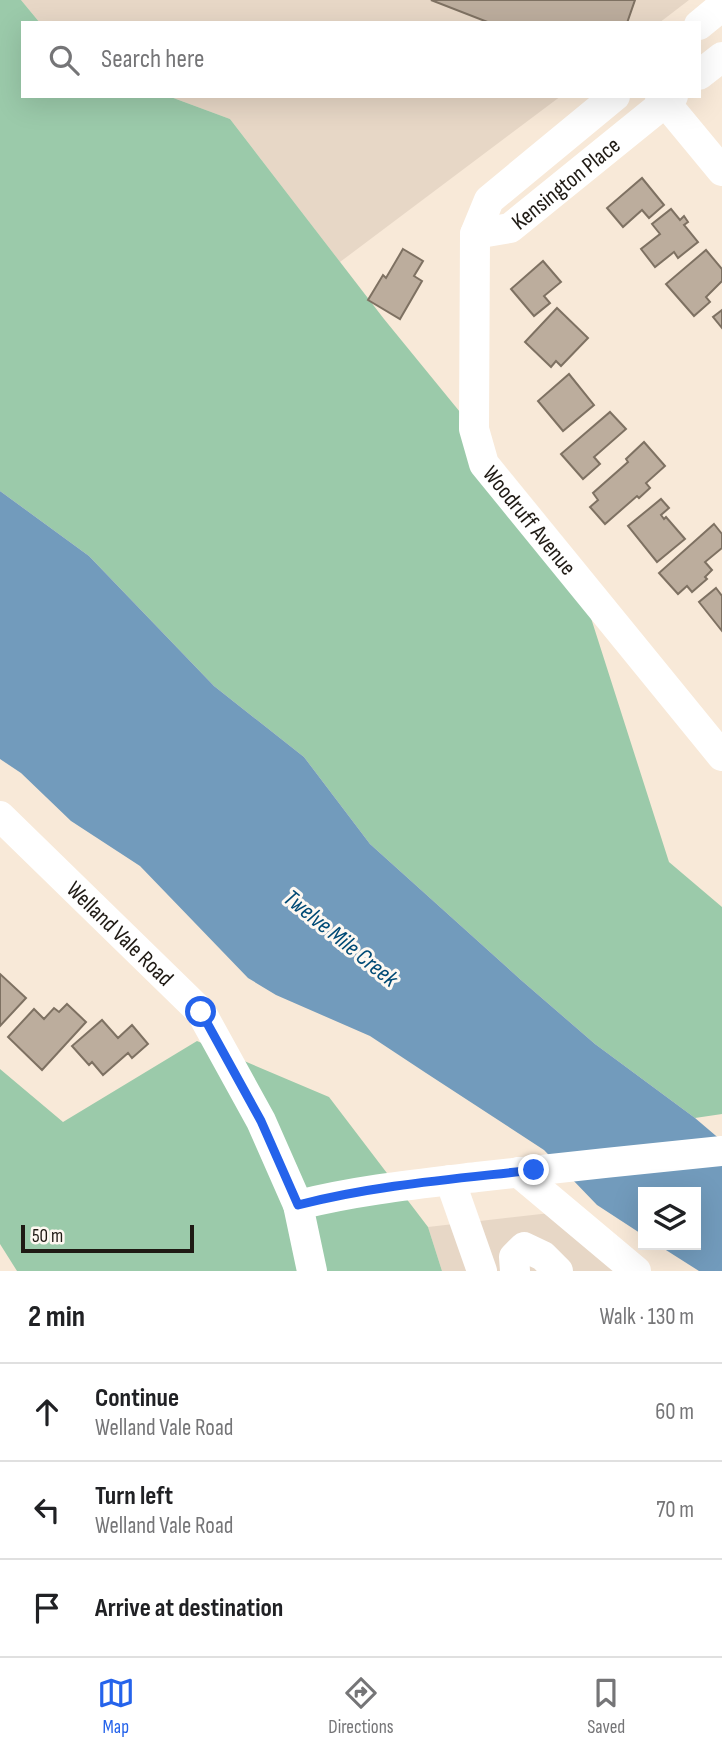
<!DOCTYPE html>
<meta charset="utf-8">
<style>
:root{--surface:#fff;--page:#f6f6f6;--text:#202124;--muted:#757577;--line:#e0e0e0;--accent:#2563eb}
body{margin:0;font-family:"Sofia Sans Condensed",sans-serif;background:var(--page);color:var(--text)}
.controls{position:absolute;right:21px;bottom:21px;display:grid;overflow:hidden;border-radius:0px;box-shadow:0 7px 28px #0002}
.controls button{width:63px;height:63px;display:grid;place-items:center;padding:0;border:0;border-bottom:2px solid var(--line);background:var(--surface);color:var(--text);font:35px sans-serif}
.scale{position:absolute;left:21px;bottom:18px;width:173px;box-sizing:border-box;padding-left:7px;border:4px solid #1f1a14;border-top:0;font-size:19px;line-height:24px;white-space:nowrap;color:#1f1a14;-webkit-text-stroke:5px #fef8f1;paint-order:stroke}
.stop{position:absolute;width:21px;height:21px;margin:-16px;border:5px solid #2563eb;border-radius:50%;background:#fff}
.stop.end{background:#2563eb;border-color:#fff;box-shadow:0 2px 7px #0008}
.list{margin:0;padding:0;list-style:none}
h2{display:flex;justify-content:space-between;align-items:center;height:91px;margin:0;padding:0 28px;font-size:30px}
h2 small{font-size:23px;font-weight:400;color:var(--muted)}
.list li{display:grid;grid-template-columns:46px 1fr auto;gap:21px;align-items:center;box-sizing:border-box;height:98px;padding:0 28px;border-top:2px solid var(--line)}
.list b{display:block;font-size:26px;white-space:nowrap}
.list p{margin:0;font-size:23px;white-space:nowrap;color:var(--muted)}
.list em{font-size:23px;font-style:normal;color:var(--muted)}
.icon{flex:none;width:38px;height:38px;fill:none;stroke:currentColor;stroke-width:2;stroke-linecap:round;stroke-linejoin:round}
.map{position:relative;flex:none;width:722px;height:1271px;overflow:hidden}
.search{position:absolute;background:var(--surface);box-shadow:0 7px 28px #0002;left:21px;right:21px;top:21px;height:77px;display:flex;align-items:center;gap:18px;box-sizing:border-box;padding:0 24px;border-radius:0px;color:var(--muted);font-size:26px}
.sheet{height:385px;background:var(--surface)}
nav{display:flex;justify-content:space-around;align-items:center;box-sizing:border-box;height:98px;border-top:2px solid var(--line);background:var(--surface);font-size:19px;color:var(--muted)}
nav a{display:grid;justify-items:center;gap:4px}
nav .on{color:var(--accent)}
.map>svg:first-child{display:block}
.industrial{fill:#e7d7c6}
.forest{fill:#9bcaaa}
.water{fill:#729bbc}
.building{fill:#bcad9d;stroke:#7e7162;stroke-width:2}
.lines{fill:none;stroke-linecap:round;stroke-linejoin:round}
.minor{stroke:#fff;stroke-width:30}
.route{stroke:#2563eb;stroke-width:9}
.labels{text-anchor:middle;stroke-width:6;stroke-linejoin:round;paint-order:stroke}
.street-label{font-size:23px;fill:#1f1a14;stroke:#fef8f1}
.water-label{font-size:24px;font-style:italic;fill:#004a75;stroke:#fef8f1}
</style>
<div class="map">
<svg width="722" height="1271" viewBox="0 0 722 1271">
<rect width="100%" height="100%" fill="#f8e9d8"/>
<!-- industrial -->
<path class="industrial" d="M21 0H689L659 23H40Z
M168 96H561L340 262 230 119Z
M559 1212 636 1271H442L428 1227Z"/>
<!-- forest -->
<path class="forest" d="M0 0H21L40 23H23V96H168L230 119 384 319 567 543 669 862 722 907V1114L695 1118 595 1044 521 980 370 844 304 757 214 686 89 556 0 491Z
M197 1041 329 1097 428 1227 442 1271H17L0 1244V1069L63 1122Z"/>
<!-- water -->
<path class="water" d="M0 491 89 556 214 686 304 757 370 844 521 980 595 1044 695 1118 722 1141V1271H699L658 1245H696V1192H643V1235L597 1205 544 1150 426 1073 370 1036 276 995 248 978 140 866 71 821 21 773 0 759Z"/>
<!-- building -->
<path class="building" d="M431 0H635L627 23H490Z
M642 178 664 205 649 218 642 210 623 227 607 208Z
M671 209 680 220 684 216 688 222 684 225 698 242 678 258 674 252 655 267 641 249 660 234 652 224Z
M403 249 423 261 414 276 422 281 400 319 368 300 383 275 386 278Z
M706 250 722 269V281L706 297 710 302 694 316 666 284Z
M543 261 561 282 544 296 550 303 534 316 511 289Z
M557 308 588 338 561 366 556 361 551 367 525 342Z
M722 310V328L713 317Z
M569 374 594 405 563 431 538 401Z
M610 412 626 429 594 457 600 464 583 479 561 454Z
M644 442 665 466 646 483 650 488 639 498 637 496 605 524 590 507 598 500 593 493 628 462 626 459Z
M661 499 669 508 661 515 664 519 666 517 685 539 657 562 628 526Z
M714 524 722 534V548L705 562 712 570 705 577 707 579 692 592 687 586 678 594 659 573Z
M716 588 722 596V631L699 602Z
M0 974 26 998 0 1026Z
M67 1004 86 1022 42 1070 8 1037 34 1009 44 1019 54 1008 59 1012Z
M102 1020 118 1038 132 1025 148 1044 132 1058 128 1053 103 1075 92 1062 89 1065 72 1046Z"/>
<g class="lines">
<!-- minor -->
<g class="minor">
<path d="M699 25 722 6"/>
<path d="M699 75 722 57"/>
<path id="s1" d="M615 96 489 200 475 234 474 429 484 464 722 756"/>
<path d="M660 96 722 171"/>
<path id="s2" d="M475 234 510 228 673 96"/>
<path id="s3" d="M0 816 201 1012 261 1121 298 1205 312 1271"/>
<path d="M518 1172 636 1271"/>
<path d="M450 1180 482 1271"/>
<path d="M298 1205C357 1190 417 1184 477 1177 559 1168 640 1159 722 1151"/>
<path d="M515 1271 514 1257 524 1247 543 1256 558 1271"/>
</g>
</g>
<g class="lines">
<!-- route -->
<path class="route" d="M201 1012 261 1121 298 1205C375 1185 455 1179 534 1170"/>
</g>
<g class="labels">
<!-- street labels -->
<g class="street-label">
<text dy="8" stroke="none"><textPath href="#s2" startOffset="107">Kensington Place</textPath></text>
<text dy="8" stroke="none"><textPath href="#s1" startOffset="504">Woodruff Avenue</textPath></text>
<text dy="8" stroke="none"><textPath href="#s3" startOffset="168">Welland Vale Road</textPath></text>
</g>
<!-- water labels -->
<g class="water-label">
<text transform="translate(341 938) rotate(39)" y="8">Twelve Mile Creek</text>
</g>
</g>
</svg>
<div class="controls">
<button><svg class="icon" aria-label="layers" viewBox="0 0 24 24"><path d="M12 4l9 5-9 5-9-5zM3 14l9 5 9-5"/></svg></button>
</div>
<div class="scale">50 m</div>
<div class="stop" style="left:201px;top:1012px"></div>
<div class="stop end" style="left:534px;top:1170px"></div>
<div class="search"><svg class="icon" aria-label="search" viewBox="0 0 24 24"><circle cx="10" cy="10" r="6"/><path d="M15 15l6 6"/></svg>Search here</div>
</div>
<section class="sheet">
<h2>2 min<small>Walk · 130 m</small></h2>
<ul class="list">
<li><svg class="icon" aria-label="ahead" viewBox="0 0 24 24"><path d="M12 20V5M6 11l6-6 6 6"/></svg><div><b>Continue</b><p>Welland Vale Road</p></div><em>60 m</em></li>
<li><svg class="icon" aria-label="left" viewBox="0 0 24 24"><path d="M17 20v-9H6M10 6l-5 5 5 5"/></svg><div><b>Turn left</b><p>Welland Vale Road</p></div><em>70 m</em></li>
<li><svg class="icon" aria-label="arrive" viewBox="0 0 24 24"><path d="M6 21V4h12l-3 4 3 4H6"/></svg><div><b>Arrive at destination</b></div></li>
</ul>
</section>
<nav>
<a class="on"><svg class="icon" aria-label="map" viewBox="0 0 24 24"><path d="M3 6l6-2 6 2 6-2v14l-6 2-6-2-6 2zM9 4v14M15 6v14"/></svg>Map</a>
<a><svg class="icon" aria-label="directions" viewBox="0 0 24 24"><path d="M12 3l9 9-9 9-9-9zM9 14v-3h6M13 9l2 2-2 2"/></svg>Directions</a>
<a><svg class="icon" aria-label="saved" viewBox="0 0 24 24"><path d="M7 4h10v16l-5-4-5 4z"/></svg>Saved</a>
</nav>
